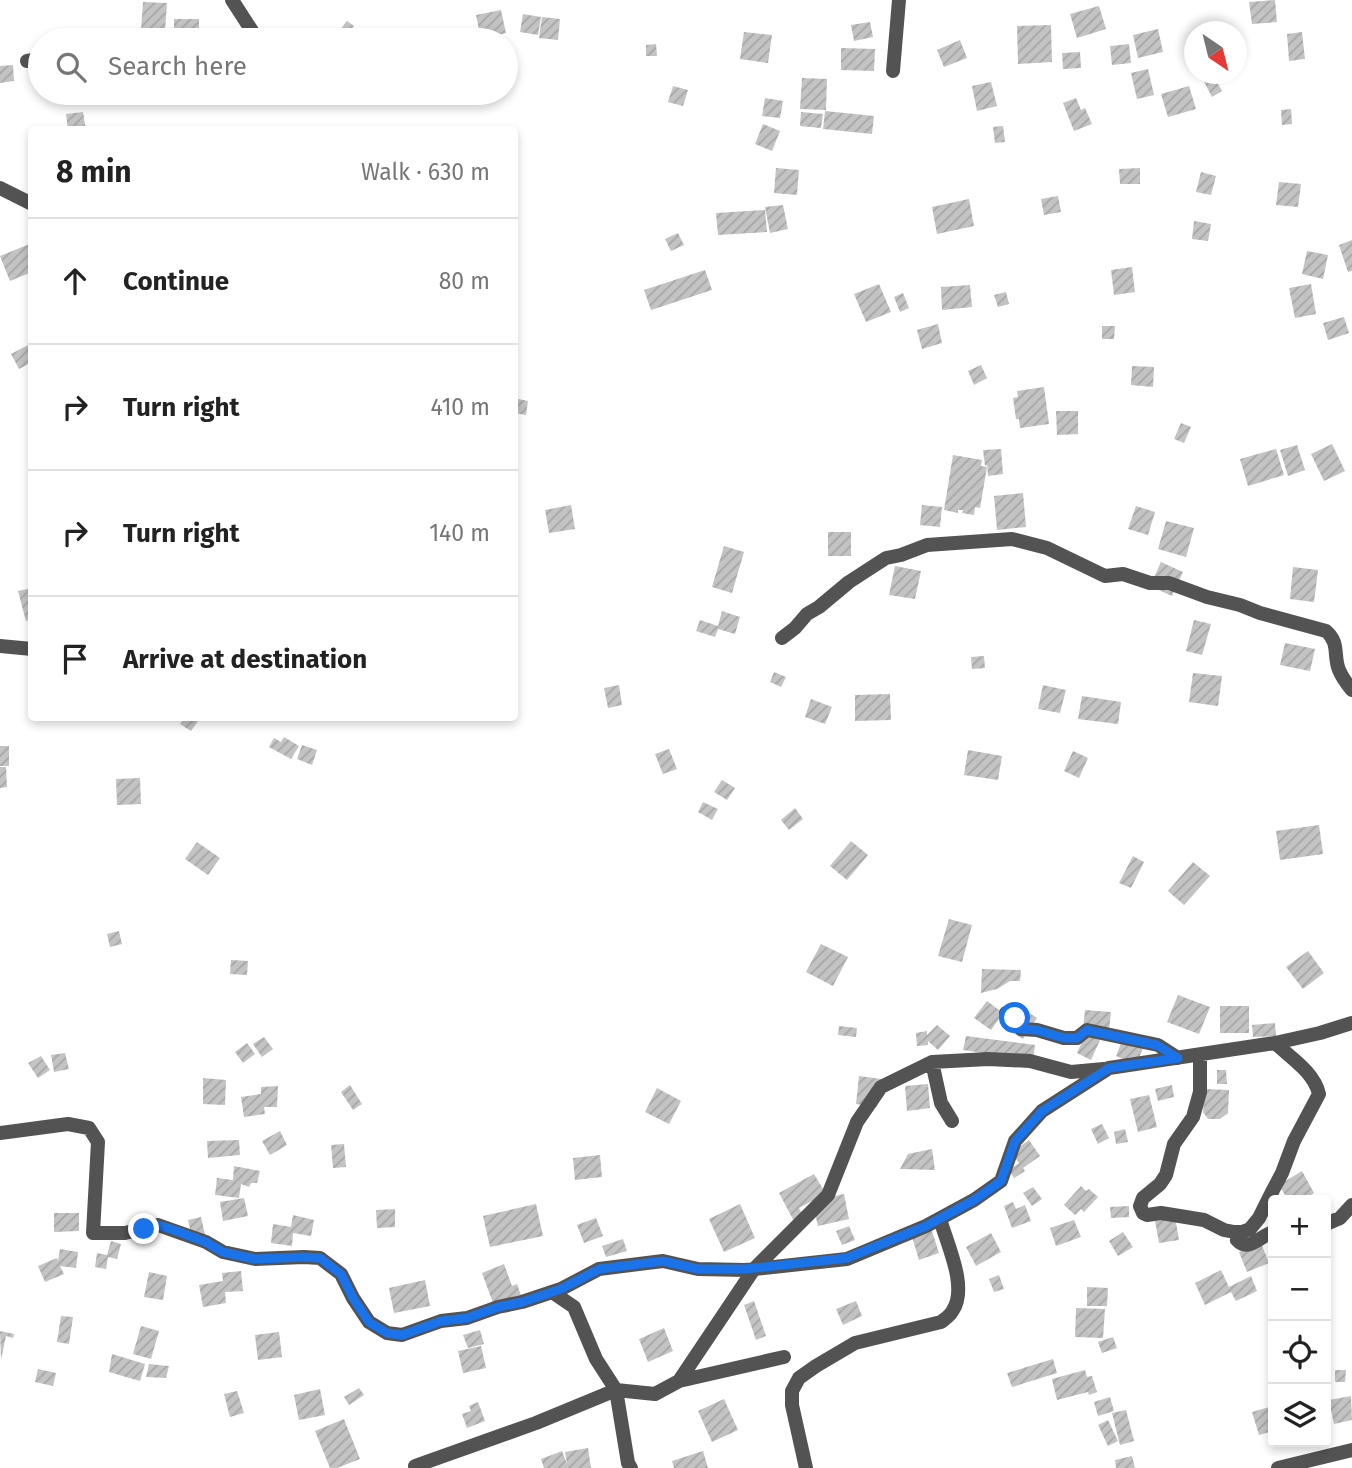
<!DOCTYPE html>
<meta charset="utf-8">
<style>
:root{--surface:#fff;--page:#f6f6f6;--text:#222;--muted:#767676;--line:#e0e0e0}
body{margin:0;font-family:"Fira Sans",sans-serif;background:var(--page);color:var(--text)}
.controls{position:absolute;right:21px;bottom:21px;display:grid;overflow:hidden;border-radius:7px;box-shadow:0 4px 10px #0003}
.controls button{width:63px;height:63px;display:grid;place-items:center;padding:0;border:0;border-bottom:2px solid var(--line);background:var(--surface);color:var(--text);font:35px sans-serif}
.compass{position:absolute;left:1184px;top:21px;width:63px;height:63px;border-radius:50%;background:var(--surface);box-shadow:0 4px 10px #0003;rotate:145deg}
.stop{position:absolute;width:21px;height:21px;margin:-16px;border:5px solid #1a73e8;border-radius:50%;background:#fff}
.stop.end{background:#1a73e8;border-color:#fff;box-shadow:0 2px 7px #0008}
.list{margin:0;padding:0;list-style:none}
h2{display:flex;justify-content:space-between;align-items:center;height:91px;margin:0;padding:0 28px;font-size:30px}
h2 small{font-size:23px;font-weight:400;color:var(--muted)}
.list li{display:grid;grid-template-columns:46px 1fr auto;gap:21px;align-items:center;box-sizing:border-box;height:126px;padding:0 28px;border-top:2px solid var(--line)}
.list b{display:block;font-size:26px;white-space:nowrap}
.list em{font-size:23px;font-style:normal;color:var(--muted)}
.icon{flex:none;width:38px;height:38px;fill:none;stroke:currentColor;stroke-width:2;stroke-linecap:round;stroke-linejoin:round}
.map{position:relative;flex:none;width:1352px;height:1468px;overflow:hidden}
.search{position:absolute;background:var(--surface);box-shadow:0 4px 10px #0003;left:28px;top:28px;width:490px;height:77px;display:flex;align-items:center;gap:18px;box-sizing:border-box;padding:0 24px;border-radius:38px;color:var(--muted);font-size:26px}
.panel{position:absolute;background:var(--surface);box-shadow:0 4px 10px #0003;left:28px;top:126px;width:490px;height:595px;border-radius:7px}
.map>svg:first-child{display:block}
.building{fill:url(#building-hatch)}
.lines{fill:none;stroke-linecap:round;stroke-linejoin:round}
.minor{stroke:#535353;stroke-width:14}
.route{stroke:#1a73e8;stroke-width:9}
</style>
<div class="map">
<svg width="1352" height="1468" viewBox="0 0 1352 1468">
<defs>
<pattern id="building-hatch" width="6" height="6" patternUnits="userSpaceOnUse" patternTransform="scale(1.75)"><rect width="6" height="6" fill="#c3c3c3"/><path d="M-1 1l2-2M0 6l6-6M5 7l2-2" fill="none" stroke="#a6a6a6"/></pattern>
</defs>
<rect width="100%" height="100%" fill="#fff"/>
<!-- building -->
<path class="building" d="M1275 0 1277 22 1252 24 1249 2Z
M143 2 167 3 165 31 141 30Z
M1099 6 1106 29 1077 38 1070 14Z
M501 10 506 33 481 39 476 15Z
M523 14 541 17 538 35 520 32Z
M542 17 560 19 558 40 539 38Z
M174 19H199V38H174Z
M347 21 354 26 343 40 336 35Z
M870 22 873 37 854 41 851 25Z
M1051 25 1052 62 1018 64 1017 26Z
M1158 29 1163 52 1138 58 1133 35Z
M744 32 772 35 768 63 740 59Z
M1302 32 1305 59 1289 61 1287 34Z
M960 40 967 58 944 67 937 50Z
M656 44 657 56H646V45Z
M1129 44 1131 63 1112 65 1110 46Z
M841 48 875 49 874 71 841 70Z
M1080 52 1081 68 1063 69 1062 53Z
M13 65 14 81 0 83V66Z
M1148 69 1154 95 1137 99 1131 73Z
M1213 75 1222 91 1212 97 1203 80Z
M802 78 827 79 826 110 800 109Z
M991 82 997 106 977 111 972 86Z
M673 86 688 90 683 106 668 102Z
M1189 86 1196 109 1168 117 1161 94Z
M765 98 783 101 780 118 762 116Z
M1076 98 1081 110 1085 108 1092 124 1074 131 1063 103Z
M1291 109 1292 124 1282 125 1281 110Z
M825 111 874 116 872 134 823 129Z
M83 112 86 130H68L66 114Z
M801 112 823 114 821 128 800 126Z
M763 124 780 131 772 151 755 144Z
M1003 126 1005 142 995 143 993 127Z
M776 168 799 170 797 195 774 193Z
M1140 168V184H1120L1119 169Z
M1201 172 1216 176 1211 195 1196 192Z
M1279 182 1301 184 1298 207 1276 205Z
M1058 196 1061 212 1044 215 1041 199Z
M969 199 974 226 937 234 932 207Z
M783 205 788 229 770 233 765 207Z
M765 210 767 232 718 235 716 213Z
M1194 221 1211 224 1208 241 1192 239Z
M678 233 684 245 671 251 665 239Z
M1352 240V271L1348 272 1339 245Z
M32 243V272L10 281 0 256Z
M1307 251 1328 255 1323 279 1302 274Z
M1132 267 1135 292 1114 295 1111 270Z
M705 270 712 290 651 310 644 290Z
M879 284 891 312 866 322 854 294Z
M1311 284 1316 314 1295 318 1289 288Z
M970 285 972 307 942 310 941 287Z
M1006 292 1009 304 998 307 994 295Z
M903 293 909 308 900 312 894 297Z
M1344 317 1349 333 1328 340 1323 323Z
M938 324 942 343 922 349 917 330Z
M1102 326H1115L1114 339H1102Z
M28 345 32 351V362L19 369 11 354Z
M981 365 987 378 974 385 968 371Z
M1132 366 1154 367 1153 387 1131 385Z
M1044 387 1049 424 1020 428 1019 419H1016L1013 398 1018 397 1017 391Z
M514 398 528 401 526 415 514 413Z
M1056 411H1078V434L1057 435Z
M1181 423 1191 427 1184 443 1174 439Z
M1332 444 1345 471 1324 481 1311 454Z
M1297 445 1305 470 1288 476 1280 450Z
M1001 449 1003 474 988 476 987 463V465L985 466 983 450Z
M1276 449 1284 475 1248 486 1240 459Z
M953 455 982 460 981 466 987 467 980 508 975 507 974 515 962 513 963 510H958V513L944 510Z
M1023 493 1026 527 997 530 994 496Z
M571 505 575 529 549 533 545 510Z
M922 505 942 507 940 527 920 525Z
M1136 506 1155 512 1148 535 1128 529Z
M1166 521 1194 528 1186 557 1158 549Z
M828 532H851V556H828Z
M724 546 744 552 732 593 712 587Z
M1161 562 1183 572 1172 596 1150 586Z
M895 566 921 571 915 599 889 595Z
M1293 567 1318 570 1314 602 1290 599Z
M32 588V619L26 621 18 591Z
M722 611 740 617 735 634 718 629 715 637 696 631 700 620 718 626Z
M1194 620 1211 624 1202 655 1186 651Z
M1285 643 1315 649 1310 671 1280 665Z
M984 656 985 668 972 669 971 657Z
M774 672 786 677 781 687 770 682Z
M1193 673 1222 676 1218 706 1189 702Z
M619 685 622 705 608 708 604 688Z
M1043 685 1066 690 1060 713 1038 709Z
M890 694 891 720 855 721V695Z
M1082 696 1121 702 1118 724 1078 719Z
M811 699 832 707 825 724 805 717Z
M185 718H193L198 721 191 731 180 724Z
M284 737 299 746 291 759 269 747 274 738 281 742Z
M302 745 317 750 312 765 297 759Z
M0 746H9V766H0Z
M669 749 677 769 663 774 655 754Z
M968 750 1002 756 998 780 964 775Z
M1073 751 1088 758 1079 778 1064 771Z
M0 767H6L7 787 0 788Z
M140 778 141 804 117 805 116 779Z
M722 780 735 788 727 800 714 792Z
M703 802 718 809 712 820 698 812Z
M795 808 803 819 789 830 781 820Z
M1319 825 1323 854 1280 860 1276 831Z
M851 841 868 855 847 880 830 866Z
M197 842 220 858 208 875 185 859Z
M1133 856 1144 862 1131 888 1119 883Z
M1193 862 1210 876 1184 905 1168 891Z
M949 919 972 925 962 962 938 956Z
M119 931 122 944 110 947 107 934Z
M821 944 848 957 833 986 806 972Z
M1308 951 1324 973 1303 989 1286 967Z
M231 960 248 961 247 975 230 974Z
M982 969 1021 970 1020 981H1010L997 989 981 993Z
M1178 995 1210 1007 1199 1034 1167 1022Z
M987 1001 1003 1013 991 1030 974 1018Z
M1016 1004 1037 1018 1023 1039 1002 1026Z
M1220 1006H1249V1033H1220Z
M1085 1010 1111 1012 1109 1030 1083 1028Z
M1275 1023 1276 1036 1253 1037 1252 1025Z
M937 1025 950 1036 938 1050 928 1041V1045L917 1046 916 1033 927 1031V1035Z
M839 1026 857 1028 856 1037 838 1035Z
M1086 1033 1100 1040 1091 1060 1077 1053Z
M1125 1033 1146 1041 1136 1065 1116 1056Z
M966 1036 1035 1045 1033 1060 963 1050Z
M264 1037 273 1049 262 1057 253 1044Z
M247 1043 255 1054 243 1063 235 1052Z
M65 1053 69 1069 54 1072 51 1055Z
M41 1056 50 1070 38 1078 28 1063Z
M1217 1070H1226L1227 1084H1217Z
M859 1076 881 1079 877 1107 856 1104Z
M203 1078 226 1080 225 1105 203 1104Z
M928 1084 930 1108 907 1111 905 1086Z
M350 1085 362 1104 353 1110 341 1092Z
M1172 1085 1174 1097 1158 1101 1155 1089Z
M278 1086 277 1107H264L265 1114 244 1117 241 1097 261 1094V1087Z
M657 1088 681 1101 669 1124 645 1112Z
M1205 1089 1229 1090 1228 1113 1220 1119H1208L1203 1112Z
M1149 1095 1157 1127 1138 1132 1130 1099Z
M1102 1124 1109 1138 1098 1144 1091 1129Z
M1125 1129 1128 1142 1116 1144 1114 1132Z
M280 1131 287 1145 270 1155 262 1141Z
M239 1140 240 1155 208 1158 207 1141Z
M1029 1140 1040 1156 1023 1168 1025 1171 1014 1178 1009 1170 1019 1163 1011 1153Z
M344 1144 346 1167 333 1168 331 1145Z
M932 1149 935 1170 900 1169 908 1154Z
M600 1155 602 1177 575 1180 573 1158Z
M234 1166 260 1171 257 1183H251L249 1187 241 1184 239 1198 215 1195 217 1178 233 1180Z
M1302 1171 1314 1193 1303 1200H1288L1279 1185Z
M814 1174 826 1194 813 1201 844 1194 849 1219 818 1226 812 1201 799 1208 805 1220 796 1225 779 1193Z
M1081 1186 1086 1191 1089 1189 1098 1197 1084 1212 1081 1209 1075 1215 1064 1205Z
M1033 1187 1042 1199 1032 1206 1023 1193Z
M244 1198 248 1216 223 1221 220 1202Z
M1013 1202 1016 1209 1025 1205 1031 1221 1012 1228 1004 1206Z
M536 1204 543 1236 490 1247 483 1216Z
M740 1204 755 1238 724 1252 709 1219Z
M1129 1206V1217L1111 1218 1110 1207Z
M395 1209V1227L377 1228 376 1210Z
M54 1213H79V1231L54 1232Z
M293 1215 314 1220 311 1236 293 1233 292 1246 271 1243 273 1224 291 1227Z
M201 1217 206 1239 193 1242 188 1220Z
M1175 1217 1179 1240 1159 1243 1155 1221Z
M596 1218 603 1236 584 1243 577 1225Z
M1074 1220 1081 1237 1056 1246 1050 1228Z
M849 1226 855 1240 842 1245 836 1231Z
M932 1231 939 1253 919 1260 912 1237Z
M1123 1232 1133 1247 1118 1256 1109 1241Z
M991 1233 1001 1252 976 1266 966 1247Z
M623 1239 627 1251 606 1257 602 1246Z
M111 1241 121 1244 117 1259 108 1257 106 1269 95 1267 97 1253 107 1255Z
M1261 1243 1269 1263 1247 1272 1239 1252Z
M60 1249 78 1252 76 1268 60 1266 64 1274 45 1282 38 1266 57 1258 58 1261Z
M504 1264 512 1286 517 1284 523 1301 496 1311 482 1273Z
M1221 1270 1229 1287 1251 1276 1257 1291 1236 1301 1231 1292 1205 1305 1195 1283Z
M241 1271 243 1291 225 1292 226 1303 203 1307 199 1285 223 1281 222 1273Z
M149 1272 167 1276 163 1300 144 1297Z
M999 1275 1004 1289 994 1292 989 1279Z
M425 1280 430 1306 394 1313 389 1288Z
M1087 1287 1108 1288 1107 1306H1087Z
M754 1301 766 1336 756 1340 744 1305Z
M856 1301 862 1316 843 1325 836 1309Z
M1076 1308 1105 1309 1103 1338 1075 1337Z
M61 1316 73 1317 69 1344 57 1342Z
M141 1326 159 1331 151 1359 133 1354Z
M664 1328 673 1351 648 1362 639 1339Z
M480 1330 484 1344 468 1348 463 1335Z
M0 1331 14 1334 13 1338 6 1336 1 1360Z
M279 1332 282 1357 258 1360 255 1335Z
M1113 1337 1117 1348 1102 1353 1098 1342Z
M481 1346 486 1368 463 1373 458 1351Z
M112 1354 145 1364 140 1381 109 1372Z
M1053 1359 1057 1373 1012 1387 1007 1373Z
M149 1364 169 1366 166 1378 146 1377Z
M38 1369 56 1373 53 1386 35 1382Z
M1085 1370 1087 1377 1092 1376 1097 1392 1089 1395 1088 1392 1057 1400 1052 1379Z
M1335 1370H1346L1345 1382H1335Z
M359 1388 364 1395 349 1405 344 1397Z
M320 1389 325 1415 299 1420 294 1395Z
M237 1391 244 1413 230 1417 224 1394Z
M1351 1396 1352 1420 1334 1424 1329 1400Z
M1110 1397 1114 1411 1098 1416 1094 1402Z
M724 1399 738 1430 712 1442 698 1411Z
M478 1402 485 1421 467 1428 462 1414 471 1411 469 1406Z
M1273 1406V1431L1259 1435 1252 1412Z
M1126 1410 1134 1441 1120 1445 1112 1413Z
M344 1419 360 1459 337 1468H330L315 1431Z
M1108 1420 1118 1441 1108 1446 1098 1425Z
M588 1448 591 1468H544L541 1459 562 1451 567 1464 565 1452Z
M703 1451 708 1468H674L672 1461Z
M1132 1456 1135 1468H1116L1115 1460Z"/>
<g class="lines">
<!-- minor -->
<path class="minor" d="M232 0 254 34 239 40
M27 61 40 59
M893 71 899 0
M0 188 32 204
M782 638 795 628 807 614 819 607 849 582 886 558 901 555 927 545 1012 539 1047 548 1105 576 1123 574 1150 583H1169L1207 597 1240 605 1260 613 1326 631C1340 643 1333 655 1339 670 1342 677 1347 684 1352 690
M0 646 32 649
M1006 1013 1015 1018 1021 1029 1037 1030 1064 1038H1077L1087 1030 1158 1045 1178 1058
M1200 1055V1092L1193 1117 1174 1144 1166 1175 1160 1184 1143 1198 1140 1206 1143 1213 1147 1215 1161 1213 1204 1220 1224 1230 1234 1232H1242L1250 1229 1259 1218 1273 1190 1282 1173 1294 1141 1319 1094C1314 1072 1291 1058 1275 1043
M932 1062 941 1103 952 1121
M0 1133 68 1124 89 1128 98 1142 93 1233H125L158 1225 206 1242 223 1252 255 1259 304 1257 320 1258 341 1274 353 1298 369 1322 387 1333 402 1335 441 1321 467 1318 498 1307 522 1302 561 1289 599 1269 663 1261 698 1269 745 1270 847 1259 926 1226 974 1200 1001 1181 1015 1141 1042 1111 1109 1068 1275 1043 1320 1033 1352 1023
M1326 1224 1340 1218 1352 1205
M1242 1232 1237 1240C1249 1253 1261 1235 1273 1232
M552 1292 574 1307 596 1359 616 1390 655 1394 679 1381 754 1269 828 1195 857 1122 881 1087 932 1062 988 1059 1030 1061 1071 1072 1104 1069
M679 1381 784 1357
M415 1466 536 1423 616 1390 628 1463 631 1468
M806 1468 792 1405V1391L799 1378 816 1366 855 1343 941 1322C946 1318 951 1315 953 1310 968 1287 947 1244 940 1219
M1278 1468 1352 1450"/>
</g>
<g class="lines">
<!-- route -->
<path class="route" d="M144 1229 158 1225 174 1230 206 1242 223 1252 255 1259 304 1257 320 1258 341 1274 353 1298 369 1322 387 1333 402 1335 441 1321 467 1318 498 1307 522 1302 561 1289 599 1269 663 1261 698 1269H745L847 1258 926 1226 974 1200 1001 1181 1015 1141 1042 1111 1109 1068 1178 1058 1157 1045 1087 1030 1077 1038H1064L1037 1030 1021 1029 1015 1018"/>
</g>
</svg>
<div class="controls">
<button>+</button>
<button>−</button>
<button><svg class="icon" aria-label="locate" viewBox="0 0 24 24"><circle cx="12" cy="12" r="6"/><path d="M12 2v4M12 18v4M2 12h4M18 12h4"/></svg></button>
<button><svg class="icon" aria-label="layers" viewBox="0 0 24 24"><path d="M12 4l9 5-9 5-9-5zM3 14l9 5 9-5"/></svg></button>
</div>
<svg class="compass" viewBox="-18 -18 36 36"><path d="M0-13l5 13h-10z" fill="#e53935"/><path d="M0 13l5-13h-10z" fill="#767676"/></svg>
<div class="stop" style="left:1015px;top:1018px"></div>
<div class="stop end" style="left:144px;top:1229px"></div>
<div class="search"><svg class="icon" aria-label="search" viewBox="0 0 24 24"><circle cx="10" cy="10" r="6"/><path d="M15 15l6 6"/></svg>Search here</div>
<section class="panel">
<h2>8 min<small>Walk · 630 m</small></h2>
<ul class="list">
<li><svg class="icon" aria-label="ahead" viewBox="0 0 24 24"><path d="M12 20V5M6 11l6-6 6 6"/></svg><div><b>Continue</b></div><em>80 m</em></li>
<li><svg class="icon" aria-label="right" viewBox="0 0 24 24"><path d="M7 20v-9h11M14 6l5 5-5 5"/></svg><div><b>Turn right</b></div><em>410 m</em></li>
<li><svg class="icon" aria-label="right" viewBox="0 0 24 24"><path d="M7 20v-9h11M14 6l5 5-5 5"/></svg><div><b>Turn right</b></div><em>140 m</em></li>
<li><svg class="icon" aria-label="arrive" viewBox="0 0 24 24"><path d="M6 21V4h12l-3 4 3 4H6"/></svg><div><b>Arrive at destination</b></div></li>
</ul>
</section>
</div>
